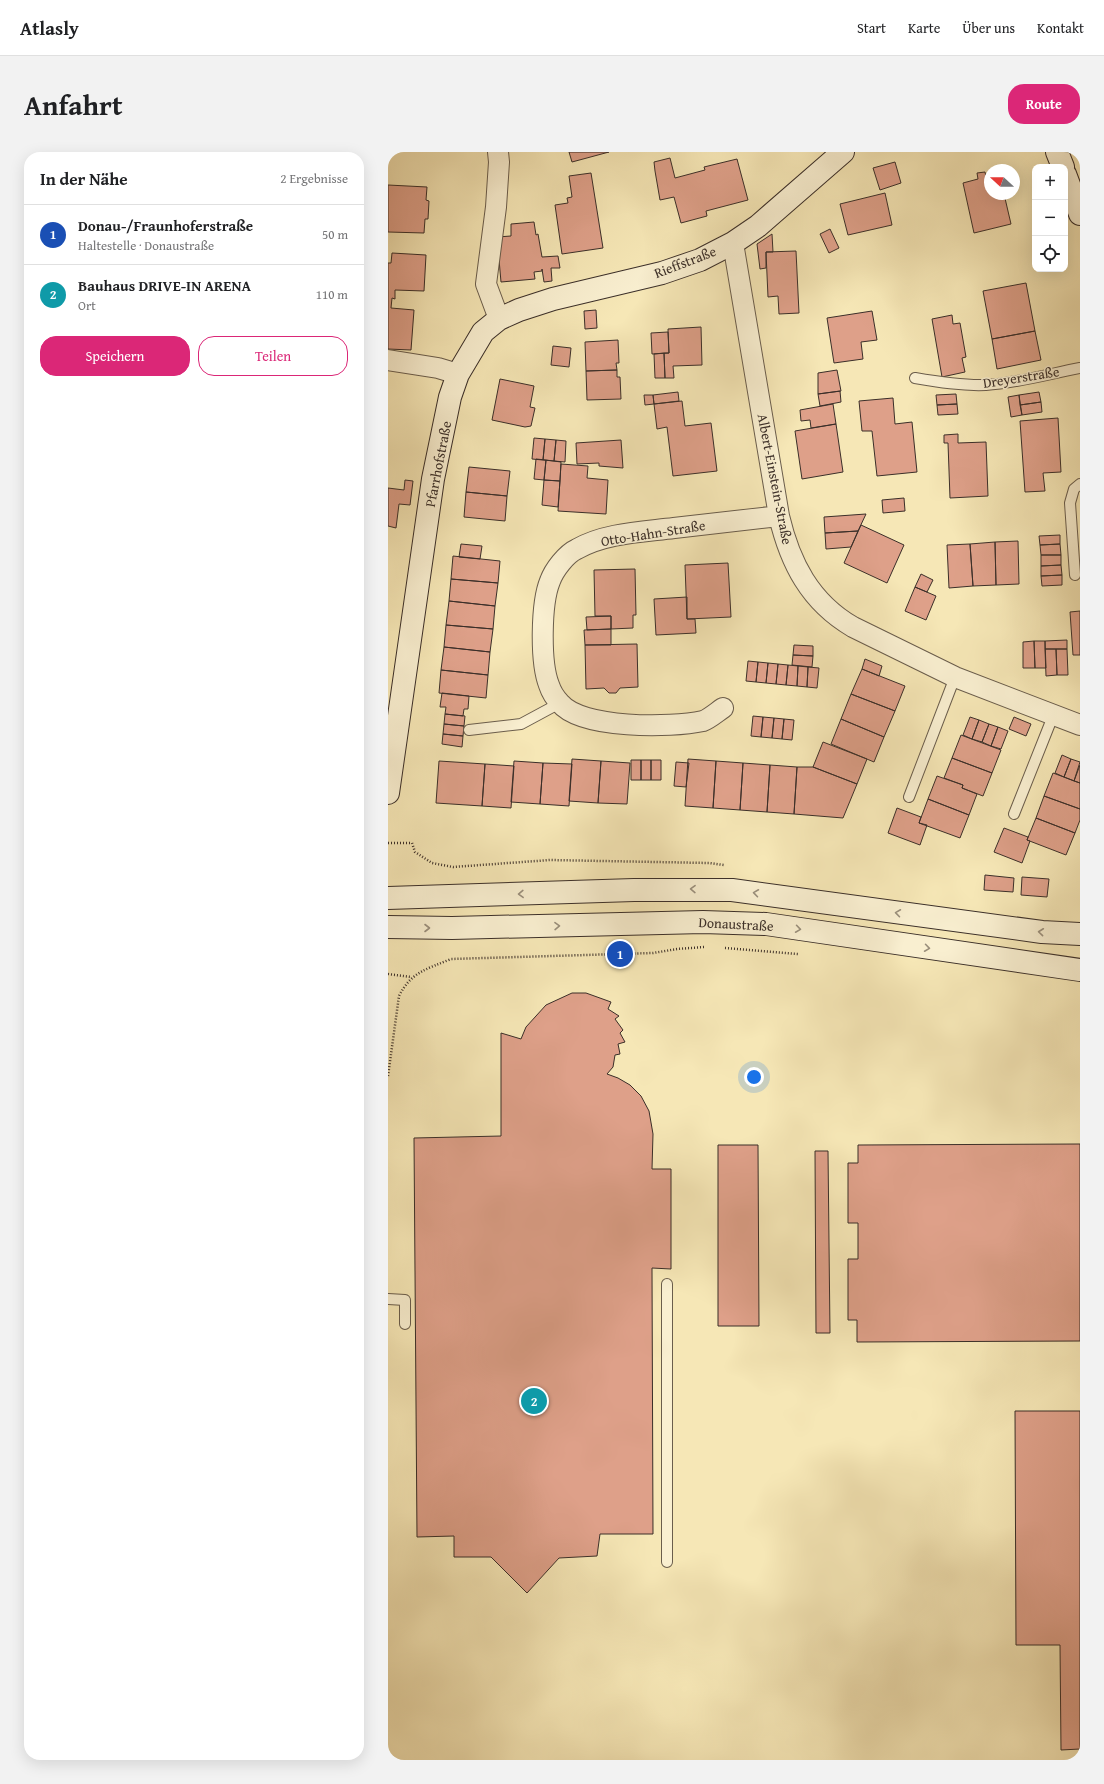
<!DOCTYPE html>
<html lang="de">
<meta charset="utf-8">
<style>
:root{--surface:#fff;--page:#f2f2f2;--text:#202124;--muted:#757577;--line:#e0e0e0;--accent:#db2777}
body{margin:0;font-family:"Gentium Book Plus",serif;background:var(--page);color:var(--text)}
.controls{position:absolute;right:12px;top:12px;display:grid;overflow:hidden;border-radius:8px;box-shadow:0 4px 16px #0002}
.controls button{width:36px;height:36px;display:grid;place-items:center;padding:0;border:0;border-bottom:1px solid var(--line);background:var(--surface);color:var(--text);font:20px sans-serif}
.compass{position:absolute;left:596px;top:12px;width:36px;height:36px;border-radius:50%;background:var(--surface);box-shadow:0 4px 16px #0002;rotate:291deg}
.you{position:absolute;left:366px;top:925px;width:14px;height:14px;margin:-10px;border:3px solid #fff;border-radius:50%;background:#1a73e8;box-shadow:0 0 0 6px #1a73e833}
.badge{display:grid;place-items:center;width:26px;height:26px;border-radius:50%;background:var(--accent);color:#fff;font-size:13px;font-weight:700}
.pin{position:absolute;translate:-50% -50%;border:2px solid #fff;box-shadow:0 1px 4px #0006}
.list{margin:0;padding:0;list-style:none}
h2{display:flex;justify-content:space-between;align-items:center;height:52px;margin:0;padding:0 16px;font-size:17px}
h2 small{font-size:13px;font-weight:400;color:var(--muted)}
.list li{display:grid;grid-template-columns:26px 1fr auto;gap:12px;align-items:center;box-sizing:border-box;height:60px;padding:0 16px;border-top:1px solid var(--line)}
.list b{display:block;font-size:15px;white-space:nowrap}
.list p{margin:0;font-size:13px;white-space:nowrap;color:var(--muted)}
.list em{font-size:13px;font-style:normal;color:var(--muted)}
.actions{display:flex;gap:8px;padding:12px 16px}
.actions a{flex:1;padding:9px 0;border:1px solid var(--accent);border-radius:16px;text-align:center;font-size:14px;color:var(--accent)}
.actions .main{background:var(--accent);color:#fff}
.icon{flex:none;width:22px;height:22px;fill:none;stroke:currentColor;stroke-width:2;stroke-linecap:round;stroke-linejoin:round}
.map{position:relative;flex:none;width:692px;height:1608px;overflow:hidden;border-radius:16px}
header{display:flex;align-items:center;gap:24px;box-sizing:border-box;height:56px;padding:0 20px;background:var(--surface);border-bottom:1px solid var(--line)}
header strong{font-size:19px}
nav{display:flex;gap:22px;margin-inline-start:auto;font-size:14px}
.intro{display:flex;align-items:center;justify-content:space-between;box-sizing:border-box;height:96px;padding:0 24px}
h1{margin:0;font-size:28px}
.button{padding:10px 18px;border-radius:16px;background:var(--accent);color:#fff;font-size:14px;font-weight:700}
main{display:flex;gap:24px;padding:0 24px}
aside{flex:1;background:var(--surface);border-radius:16px;box-shadow:0 4px 16px #0002}
.map>svg:first-child{display:block}
.building{fill:#dea089;stroke:#3b2f29}
.lines{fill:none;stroke-linecap:round;stroke-linejoin:round}
.lane-casing{stroke:#6a5d4c;stroke-width:12}
.street-casing{stroke:#6a5d4c;stroke-width:22}
.secondary-casing{stroke:#3b2f29;stroke-width:24}
.path{stroke:#3b2f29;stroke-width:2.5;stroke-dasharray:1 2;stroke-linecap:butt}
.lane{stroke:#f9efd0;stroke-width:10}
.street{stroke:#f9efd0;stroke-width:20}
.secondary{stroke:#f9efd0;stroke-width:22}
.oneway{stroke:#9a8f7c}
.labels{text-anchor:middle;stroke-width:3;stroke-linejoin:round;paint-order:stroke}
.street-label{font-size:14px;fill:#3b2f29;stroke:#f9efd0}
</style>
<header>
<strong>Atlasly</strong>
<nav><a>Start</a><a>Karte</a><a>Über uns</a><a>Kontakt</a></nav>
</header>
<div class="intro"><h1>Anfahrt</h1><a class="button">Route</a></div>
<main>
<aside>
<h2>In der Nähe<small>2 Ergebnisse</small></h2>
<ul class="list">
<li><span class="badge" style="background:#1a4fb4">1</span><div><b>Donau-/Fraunhoferstraße</b><p>Haltestelle · Donaustraße</p></div><em>50 m</em></li>
<li><span class="badge" style="background:#0f9aa8">2</span><div><b>Bauhaus DRIVE-IN ARENA</b><p>Ort</p></div><em>110 m</em></li>
</ul>
<div class="actions"><a class="main">Speichern</a><a>Teilen</a></div>
</aside>
<div class="map">
<svg width="692" height="1608" viewBox="0 0 692 1608">
<rect width="100%" height="100%" fill="#f6e7b6"/>
<filter id="stains"><feTurbulence type="fractalNoise" baseFrequency=".005" numOctaves="4"/><feColorMatrix values="0 0 0 0 .2 0 0 0 0 .09 0 0 0 0 .02 0 0 0 .5 -.17"/></filter>
<radialGradient id="worn" r=".72"><stop offset=".6" stop-color="#630" stop-opacity="0"/><stop offset="1" stop-color="#630" stop-opacity=".3"/></radialGradient>
<!-- building -->
<path class="building" d="M181 0H221L184 10Z
M282 6 287 26 317 18 316 15 349 7 360 48 318 59 319 64 293 71 286 45 272 48 267 19 266 10Z
M507 10 513 31 492 38 485 16Z
M597 20 598 25 602 24V42H616L623 72 586 81 575 31 590 27 589 21Z
M203 21 215 96 174 102 167 53 180 51 179 46 184 45 181 24Z
M0 33 39 35 38 48 41 49 40 67H37L36 81 0 80Z
M497 41 504 73 460 83 452 52Z
M146 70 148 83 150 82 154 105 170 104 172 116H163L164 129 156 130 154 117V119L146 120 147 127 113 130 109 85 123 84V72Z
M442 77 451 96 441 101 432 82Z
M384 82 385 100H378V116L372 117 369 92Z
M408 99 411 161 391 162 390 144 380 145 378 100Z
M4 101 38 103 36 139 7 138V147L4 146 3 156 26 158 23 198 0 197V111H3Z
M638 131 647 179 604 187 595 139Z
M208 158 209 176 197 177 196 159Z
M484 159 489 188 473 190 475 207 446 211 439 166Z
M564 163 565 172 572 171 578 205 574 206 577 220 554 225 544 167Z
M313 175 314 213 285 214 286 226H277L276 201H281L280 177Z
M647 179 653 208 609 217 604 187Z
M280 180 281 201 264 202 263 181Z
M230 188 231 211H228L229 218 198 219 197 190Z
M165 194 183 196 181 215 163 213Z
M276 201 277 226H267L266 202Z
M229 218V225H232L233 247 199 248 198 219Z
M449 218 453 239 430 242V221Z
M112 227 146 234 142 255 147 256 143 274 137 275 104 268Z
M452 239 453 250 432 254 430 242Z
M290 240 291 249 266 252 265 243Z
M651 240 653 250 632 253 631 243Z
M568 242 569 252 549 253 548 243Z
M256 243H265L266 252 257 253Z
M631 243 634 263 623 265 620 245Z
M505 246 507 272 524 270 529 320 489 324 484 279H474L471 249Z
M294 249 297 274 323 271 329 319 285 324 279 275 269 277 266 252Z
M653 250 654 260 634 263 632 253Z
M445 252 448 272 423 276 422 268 413 269 412 258Z
M569 252 570 262 550 263 549 253Z
M670 266 673 320 655 321 657 339 637 340 632 269Z
M448 272 455 320 414 327 407 279Z
M570 282V291L598 290 600 344 562 346 560 291H556V283Z
M146 286 157 287 155 308 144 307Z
M157 287 168 288 166 309 155 308Z
M168 288 178 289 177 310 166 309Z
M233 288 235 316 211 314V311L189 312 188 291Z
M148 307 158 308 156 328 146 327Z
M158 308 173 310 172 329 156 328Z
M173 312 200 314 199 326 220 328 218 362 170 359Z
M81 315 122 319 119 344 78 340Z
M17 328 25 329 22 353 11 352 8 376 0 374V336L16 338Z
M156 328 172 329 170 355 154 353Z
M78 340 119 344 117 369 76 365Z
M516 346 517 359 495 361 494 348Z
M478 362 470 379 437 381 436 365Z
M473 373 516 393 499 431 456 411Z
M470 379 463 395 438 397 437 381Z
M672 383V392L652 393 651 384Z
M630 389 631 432 608 433 607 390Z
M607 390 608 433 585 434 582 392Z
M73 392 94 394 92 407 71 405Z
M582 392 585 434 561 436 559 393Z
M672 392 673 403H653L652 393Z
M653 403H673V413L653 414Z
M65 404 112 409 110 431 63 427Z
M340 411 343 465 299 467 297 413Z
M673 413 674 423 653 424V414Z
M247 417 248 463H245V476L223 477V464H207L206 418Z
M533 422 545 428 539 440 527 435Z
M674 423V433L654 434 653 424Z
M63 427 110 431 107 454 61 449Z
M527 435 548 444 538 468 517 459Z
M299 445V467H307L308 481 268 483 266 447Z
M61 449 107 454 105 477 58 473Z
M692 459V503H685L682 460Z
M223 464V477L199 478 198 465Z
M58 473 105 477 102 500 56 495Z
M223 477V493H197L196 478Z
M679 488V497H657V489Z
M646 489 647 516H635V490Z
M646 489H657L658 516H647Z
M249 492 250 535 232 536 228 541H221L216 536 198 537 197 493Z
M406 493 425 494V504L405 503Z
M56 495 102 500 100 523 53 518Z
M657 497H668L669 523 658 524Z
M668 497H679L680 523H669Z
M405 503 425 504 424 515 404 513Z
M477 507 494 514 491 524 474 517Z
M360 509 370 510 368 530 358 529Z
M370 510 380 511 378 531 368 530Z
M380 511 390 512 388 532 378 531Z
M390 512 400 513 398 533 388 532Z
M400 513 410 514 409 534 398 533Z
M410 514 420 515 419 535 409 534Z
M420 515 431 516 429 536 419 535Z
M474 517 517 534 507 559 463 542Z
M53 518 100 523 98 546 51 541Z
M54 541 81 544 80 557H76L75 564 57 562 58 555H52Z
M463 542 507 559 496 585 453 567Z
M57 562 77 564 76 574 56 572Z
M365 564 375 565 373 585 363 584Z
M375 565 386 566 384 586 373 585Z
M582 565 591 568 584 587 575 583Z
M626 565 643 572 638 584 621 577Z
M386 566 396 567 394 587 384 586Z
M396 567 406 568 404 588 394 587Z
M453 567 496 585 486 610 443 592Z
M591 568 601 572 594 590 584 587Z
M56 572 76 574 75 584 55 582Z
M601 572 610 575 603 594 594 590Z
M610 575 620 579 613 597 603 594Z
M55 582 75 584 74 595 54 592Z
M573 583 613 598 604 621 564 606Z
M435 590 479 607 469 632 425 615Z
M674 603 683 607 676 625 667 621Z
M564 606 604 621 595 644 574 636 575 633 556 626Z
M184 607 213 609 210 651 181 649Z
M300 607 328 609 325 656 297 654Z
M683 607 692 610 686 629 676 625Z
M243 608H253V628H243Z
M253 608H263V628H253Z
M263 608H273V628H263Z
M51 609 97 612 94 654 48 651Z
M126 609 155 611 152 652 123 650Z
M213 609 242 611 239 652 210 651Z
M328 609 355 611 352 658 325 656Z
M288 610 301 611 298 635 286 634Z
M155 611 184 612 181 654 152 652Z
M355 611 382 613 379 660 352 658Z
M97 612 126 614 123 656 94 654Z
M382 613 409 615 406 662 379 660Z
M692 613V631L686 629Z
M409 615H425L469 632 455 666 406 662Z
M665 621 692 631V657L656 644Z
M549 624 575 633 574 636 589 642 581 663 540 647Z
M656 644 692 657V668L687 681 648 666Z
M540 647 581 663 572 686 531 671Z
M509 656 533 665 531 671 539 673 532 693 500 681Z
M648 666 687 681 678 703 639 688Z
M616 676 640 685 639 688 642 689 634 711 606 700Z
M597 723 626 726 625 740 596 738Z
M634 725 661 727 659 745 633 743Z
M184 841H198L223 850 220 857 231 864 227 867 235 878 232 881 237 890 230 892 232 902 227 903 225 915 219 922 230 926 242 933 253 944 261 959 265 982 264 1017H283V1117L264 1116 265 1382H212L209 1404 171 1406 139 1441 103 1405H66V1384L29 1385 26 986 113 984V881L133 887 138 875 158 853Z
M692 992V1189L469 1190V1168H460V1107H470V1071H460V1011H470V993Z
M330 993H370L371 1174H330Z
M427 999H440L442 1181H428Z
M627 1259H692V1597L673 1598 672 1493H628Z"/>
<g class="lines">
<!-- lane casing -->
<g class="lane-casing">
<path id="lane" d="M527 226C550 230 574 234 598 233 629 231 661 222 692 216
M687 423 682 351 686 337 692 332
M81 578 133 572 172 551
M521 645 567 525
M626 662 665 564
M0 1147 17 1148V1172
M279 1410V1132"/>
</g>
<!-- street casing -->
<g class="street-casing">
<path id="street" d="M110 0 111 10 108 55 98 132 111 167
M345 91 391 364C402 411 422 450 465 475L567 525 692 573
M0 208 50 216 70 222
M335 556C329 560 321 567 315 569 283 576 193 577 172 551 168 547 163 539 161 533 152 510 153 451 162 429 166 418 178 402 189 397 217 381 254 380 286 376 321 372 356 368 391 364"/>
</g>
<!-- secondary casing -->
<g class="secondary-casing">
<path id="secondary" d="M669 0 675 15
M677 22 692 62
M0 641 45 327 62 245 70 222 95 180 111 167 131 158 165 147 274 121 312 108 345 91 370 74 455 0
M0 746 246 738H344L654 780 692 782
M0 775 64 776 315 770 378 772 692 818"/>
</g>
<!-- path -->
<path class="path" d="M0 691H24L27 700 44 711 65 715 162 708 321 711 336 713
M337 796 410 802
M0 822 23 825
M0 924 11 844C23 820 39 817 63 807L265 801 289 797 316 795
M0 1601 1 1608"/>
<!-- lane -->
<use href="#lane" class="lane"/>
<!-- street -->
<use href="#street" class="street"/>
<!-- secondary -->
<use href="#secondary" class="secondary"/>
</g>
<!-- one-way arrows -->
<defs><path id="oneway-chevron" d="M-2-3.5L2.5 0L-2 3.5" fill="none" stroke-width="1.6" stroke-linecap="round" stroke-linejoin="round"/></defs>
<g class="oneway">
<use href="#oneway-chevron" transform="translate(305 737) rotate(-179)"/>
<use href="#oneway-chevron" transform="translate(368 741) rotate(-172)"/>
<use href="#oneway-chevron" transform="translate(133 742) rotate(178)"/>
<use href="#oneway-chevron" transform="translate(510 761) rotate(-172)"/>
<use href="#oneway-chevron" transform="translate(169 774) rotate(-1)"/>
<use href="#oneway-chevron" transform="translate(39 776)"/>
<use href="#oneway-chevron" transform="translate(410 777) rotate(8)"/>
<use href="#oneway-chevron" transform="translate(653 780) rotate(-174)"/>
<use href="#oneway-chevron" transform="translate(539 796) rotate(8)"/>
</g>
<g class="labels">
<!-- street labels -->
<g class="street-label">
<text transform="translate(297 110) rotate(-21)" y="5">Rieffstraße</text>
<text transform="translate(633 225) rotate(-9)" y="5">Dreyerstraße</text>
<text transform="translate(50 312) rotate(-79)" y="5">Pfarrhofstraße</text>
<text transform="translate(387 327) rotate(79)" y="5">Albert-Einstein-Straße</text>
<text transform="translate(265 381) rotate(-9)" y="5">Otto-Hahn-Straße</text>
<text transform="translate(348 772) rotate(3)" y="5">Donaustraße</text>
</g>
</g>
<rect width="100%" height="100%" filter="url(#stains)"/>
<rect width="100%" height="100%" fill="url(#worn)"/>
</svg>
<div class="controls">
<button>+</button>
<button>−</button>
<button><svg class="icon" aria-label="locate" viewBox="0 0 24 24"><circle cx="12" cy="12" r="6"/><path d="M12 2v4M12 18v4M2 12h4M18 12h4"/></svg></button>
</div>
<svg class="compass" viewBox="-18 -18 36 36"><path d="M0-13l5 13h-10z" fill="#e53935"/><path d="M0 13l5-13h-10z" fill="#757577"/></svg>
<div class="you"></div>
<div class="pin badge" style="left:232px;top:802px;background:#1a4fb4">1</div>
<div class="pin badge" style="left:146px;top:1249px;background:#0f9aa8">2</div>
</div>
</main>
